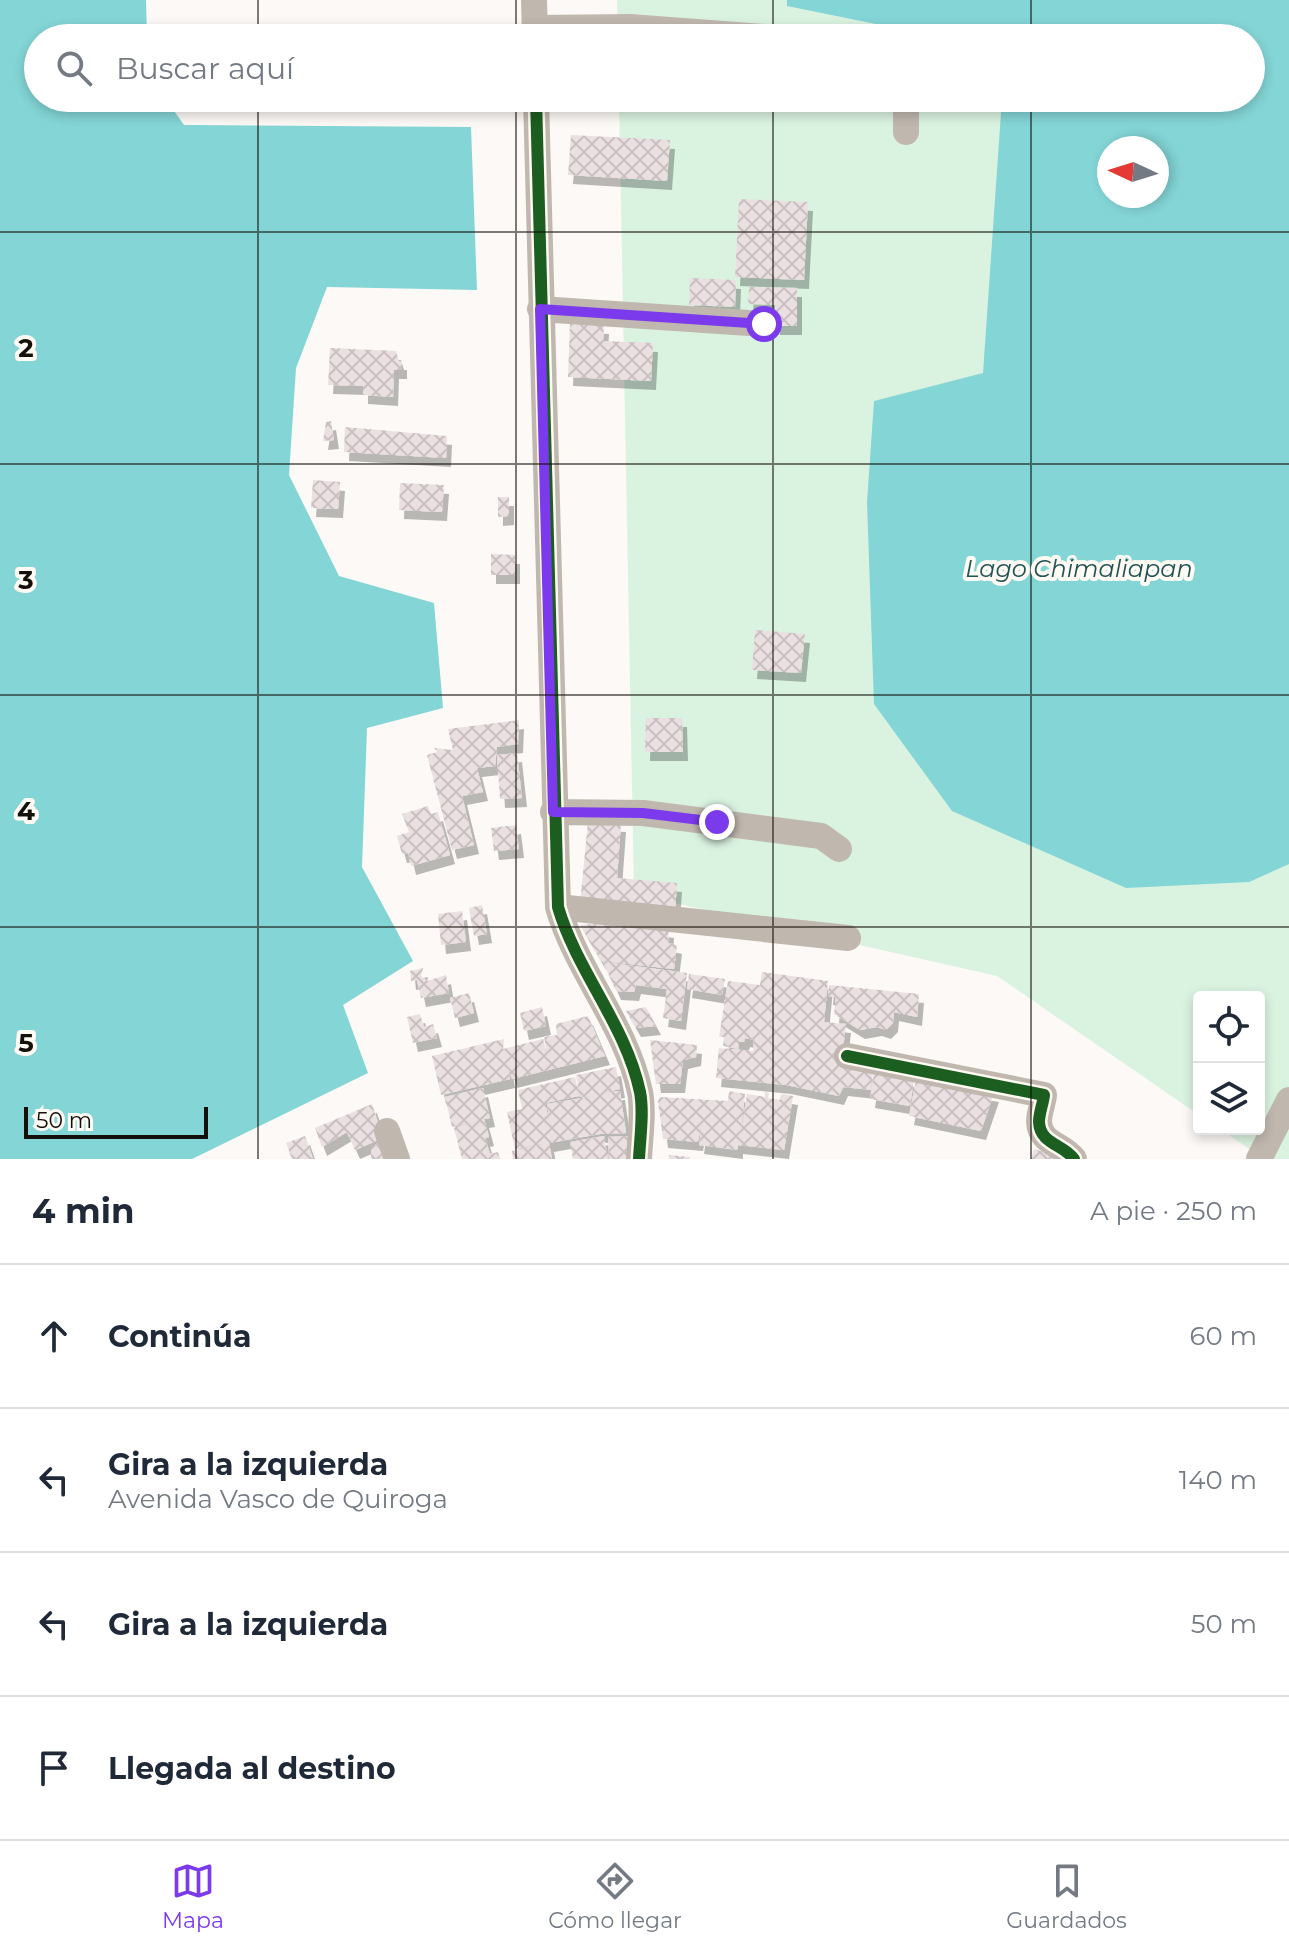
<!DOCTYPE html>
<html lang="es">
<meta charset="utf-8">
<style>
:root{--surface:#fff;--page:#f6f6f7;--text:#1f2937;--muted:#747a83;--line:#e0e1e3;--accent:#7c3aed}
body{margin:0;font-family:Montserrat,sans-serif;background:var(--page);color:var(--text)}
.controls{position:absolute;right:24px;bottom:24px;display:grid;overflow:hidden;border-radius:8px;box-shadow:0 4px 12px #0003}
.controls button{width:72px;height:72px;display:grid;place-items:center;padding:0;border:0;border-bottom:2px solid var(--line);background:var(--surface);color:var(--text);font:40px sans-serif}
.compass{position:absolute;left:1097px;top:136px;width:72px;height:72px;border-radius:50%;background:var(--surface);box-shadow:0 4px 12px #0003;rotate:274deg}
.scale{position:absolute;left:24px;bottom:20px;width:184px;box-sizing:border-box;padding-left:8px;border:4px solid #130f0a;border-top:0;font-size:22px;line-height:28px;white-space:nowrap;color:#130f0a;-webkit-text-stroke:6px #fffaf3;paint-order:stroke}
.stop{position:absolute;width:24px;height:24px;margin:-18px;border:6px solid #7c3aed;border-radius:50%;background:#fff}
.stop.end{background:#7c3aed;border-color:#fff;box-shadow:0 2px 8px #0008}
.list{margin:0;padding:0;list-style:none}
h2{display:flex;justify-content:space-between;align-items:center;height:104px;margin:0;padding:0 32px;font-size:34px}
h2 small{font-size:26px;font-weight:400;color:var(--muted)}
.list li{display:grid;grid-template-columns:52px 1fr auto;gap:24px;align-items:center;box-sizing:border-box;height:144px;padding:0 32px;border-top:2px solid var(--line)}
.list b{display:block;font-size:30px;white-space:nowrap}
.list p{margin:0;font-size:26px;white-space:nowrap;color:var(--muted)}
.list em{font-size:26px;font-style:normal;color:var(--muted)}
.icon{flex:none;width:44px;height:44px;fill:none;stroke:currentColor;stroke-width:2;stroke-linecap:round;stroke-linejoin:round}
.map{position:relative;flex:none;width:1289px;height:1159px;overflow:hidden}
.search{position:absolute;background:var(--surface);box-shadow:0 4px 12px #0003;left:24px;right:24px;top:24px;height:88px;display:flex;align-items:center;gap:20px;box-sizing:border-box;padding:0 28px;border-radius:44px;color:var(--muted);font-size:30px}
.sheet{height:680px;background:var(--surface)}
nav{display:flex;justify-content:space-around;align-items:center;box-sizing:border-box;height:112px;border-top:2px solid var(--line);background:var(--surface);font-size:22px;color:var(--muted)}
nav a{display:grid;justify-items:center;gap:4px}
nav .on{color:var(--accent)}
.map>svg:first-child{display:block}
.park{fill:#daf3e1;fill-rule:evenodd}
.water{fill:#84d5d6;fill-rule:evenodd}
.building{fill:url(#building-cross-hatch);filter:url(#shadow)}
.lines{fill:none;stroke-linecap:round;stroke-linejoin:round}
.minor{stroke:#c0b8af;stroke-width:26}
.cycleway-casing{stroke:#fffaf3;stroke-width:17}
.cycleway{stroke:#1b5e20;stroke-width:12}
.route{stroke:#7c3aed;stroke-width:10}
.grid{fill:none;stroke:#130f0a;stroke-width:2;stroke-opacity:0.55}
.labels{text-anchor:middle;stroke-width:8;stroke-linejoin:round;paint-order:stroke}
.water-label{font-size:24px;font-style:italic;fill:#205354;stroke:#fffaf3}
.grid-label{font-size:26px;text-anchor:middle;font-weight:bold;fill:#130f0a;stroke:#fffaf3;stroke-width:8;stroke-linejoin:round;paint-order:stroke}
</style>
<div class="map">
<svg width="1289" height="1159" viewBox="0 0 1289 1159">
<defs>
<pattern id="building-cross-hatch" width="8" height="8" patternUnits="userSpaceOnUse" patternTransform="scale(2)"><rect width="8" height="8" fill="#ebe0e1"/><path d="M0 0l8 8M0 8l8-8" fill="none" stroke="#c9bfc0"/></pattern>
<filter id="shadow"><feDropShadow dx="5" dy="9" stdDeviation="0" flood-color="#0004"/></filter>
</defs>
<rect width="100%" height="100%" fill="#fcf9f6"/>
<!-- park -->
<path class="park" d="M617 0H1289V1159H1264L1220 1129H1259V997H1199V1115L997 976 634 894 619 98H1251V38H618ZM1109 148H1157V196H1109Z"/>
<!-- water -->
<path class="water" d="M0 0H146L147 38H38V98H165L184 125 471 127 477 290 327 287 296 368 289 475 339 576 434 603 443 708 367 728 362 867 413 961 343 1005 368 1073 192 1159H0Z
M787 0H1289V864L1249 882 1126 888 952 811 874 704 867 502 874 401 983 373 1002 98H1251V38H945L787 6ZM1109 148H1157V196H1109Z"/>
<!-- building -->
<path class="building" d="M571 135 670 140 667 181 568 175Z
M739 199 808 202 804 280 735 277Z
M690 278 736 280 735 307 689 305Z
M749 287 797 288V326H775V305L748 304Z
M570 323 604 325 603 341 653 343 651 381 568 377Z
M330 348 396 351 399 361H402V370H394L393 397 363 395V386L328 385Z
M331 421 334 440 323 441 326 422Z
M345 427 447 436 446 458 344 452Z
M313 480 340 482 338 509 311 508Z
M400 483 444 485 442 512 399 510Z
M498 497H509V516L498 517Z
M491 554 515 555V575H491Z
M755 630 805 634 801 673 752 670Z
M646 718H682L683 752H645Z
M519 720 518 744 497 747 495 766 477 768 483 792 462 796 474 845 452 850 427 755 437 752 434 748 453 750 448 729Z
M517 753 522 798 500 799 497 755Z
M428 806 431 814 438 812 450 855 411 866 408 853 402 854 397 836 409 832 402 814Z
M588 821 621 823 617 878 677 883 675 912 580 904Z
M516 825 519 849 494 851 491 828Z
M482 905 487 934 474 936 469 908Z
M462 911 466 942 441 945 438 914Z
M618 922 669 929 668 943 677 945 674 969 601 961 580 925Z
M603 962 687 973 681 1021 663 1018 667 989 636 985 634 992 616 991Z
M423 968 421 976 427 981 446 975 449 993 421 998 417 980 411 981 410 971Z
M762 972 828 981 824 1022 846 1024 841 1065 873 1071 871 1090 843 1087 839 1096 786 1085 716 1078 719 1048 753 1051 754 1040 745 1038 744 1042H739L738 1049 723 1046 724 1037H719L728 981 760 985Z
M689 974 725 979 722 995 687 989Z
M829 985 919 994 917 1017 894 1012 893 1023 886 1030 877 1027 860 1030 834 1014 836 997 828 996Z
M469 993 474 1013 455 1018 450 998Z
M542 1007 546 1026 524 1031 520 1013Z
M646 1007 656 1026 636 1028 626 1011Z
M420 1014 424 1027 433 1024 437 1038 413 1043 407 1017Z
M588 1016 605 1056 512 1079 508 1066 510 1079 441 1095 432 1056 504 1039 503 1049 543 1039 548 1058 544 1037 557 1035 556 1024Z
M650 1040 697 1045 696 1057 683 1060 680 1084H656Z
M616 1067 620 1089 600 1093 620 1091 626 1133 600 1134 515 1149 507 1112 522 1109 518 1090 575 1077 579 1096 545 1103 550 1125 547 1104 594 1096 580 1097 576 1075Z
M874 1072 914 1079 910 1106 870 1099Z
M916 1080 994 1093 981 1131 909 1116Z
M483 1088 490 1118 484 1119 489 1137 485 1138 490 1154 498 1152 500 1159H462L454 1128 477 1121 452 1127 445 1097Z
M729 1091 745 1094 740 1140 747 1094 765 1097V1092L769 1093 768 1098 780 1100 781 1094 793 1096 784 1150 738 1145V1150L699 1145 703 1115 698 1142 663 1139 658 1101 660 1097 728 1101Z
M372 1104 383 1138 355 1150 347 1132 322 1147 315 1128Z
M305 1136 313 1159H292L286 1143Z
M604 1136 608 1159H573L570 1142Z
M628 1136 629 1159H609L608 1137Z
M379 1141 386 1159H371V1150Z
M549 1143 552 1159H513L512 1151Z
M1034 1149 1064 1158V1159H1031Z
M669 1155 690 1157V1159H669Z"/>
<g class="lines">
<!-- minor -->
<path class="minor" d="M534 0 535 38
M535 28 630 27 777 38
M536 98 558 907C577 972 626 1025 640 1092 644 1112 640 1138 639 1159
M906 98V132
M540 309 764 324
M553 812 643 813 821 836 839 849
M558 907 848 938
M847 1056 1044 1095C1043 1104 1039 1113 1039 1122 1040 1144 1063 1144 1074 1159
M387 1131 397 1159
M1259 1159 1289 1100"/>
<!-- cycleway casing -->
<g class="cycleway-casing">
<path id="cycleway" d="M536 98 558 907C577 972 626 1025 640 1092 644 1112 640 1138 639 1159
M847 1056 1044 1095C1043 1104 1039 1113 1039 1122 1040 1144 1063 1144 1074 1159"/>
</g>
<!-- cycleway -->
<use href="#cycleway" class="cycleway"/>
</g>
<g class="lines">
<!-- route -->
<path class="route" d="M717 822 643 813 553 812 540 309 764 324"/>
</g>
<!-- grid -->
<path class="grid" d="M258 0V38M516 0V38M773 0V38M1031 0V38M258 98V1159M516 98V1159M773 98V1159M1031 98V1159M0 232H1289M0 464H1289M0 695H1289M0 927H1289"/>
<g class="labels">
<!-- water labels -->
<g class="water-label">
<text x="1079" y="577">Lago Chimaliapan</text>
</g>
</g>
<g class="grid-label">
<text x="26" y="357">2</text>
<text x="26" y="589">3</text>
<text x="26" y="820">4</text>
<text x="26" y="1052">5</text>
</g>
</svg>
<div class="controls">
<button><svg class="icon" aria-label="locate" viewBox="0 0 24 24"><circle cx="12" cy="12" r="6"/><path d="M12 2v4M12 18v4M2 12h4M18 12h4"/></svg></button>
<button><svg class="icon" aria-label="layers" viewBox="0 0 24 24"><path d="M12 4l9 5-9 5-9-5zM3 14l9 5 9-5"/></svg></button>
</div>
<svg class="compass" viewBox="-18 -18 36 36"><path d="M0-13l5 13h-10z" fill="#e53935"/><path d="M0 13l5-13h-10z" fill="#747a83"/></svg>
<div class="scale">50 m</div>
<div class="stop" style="left:764px;top:324px"></div>
<div class="stop end" style="left:717px;top:822px"></div>
<div class="search"><svg class="icon" aria-label="search" viewBox="0 0 24 24"><circle cx="10" cy="10" r="6"/><path d="M15 15l6 6"/></svg>Buscar aquí</div>
</div>
<section class="sheet">
<h2>4 min<small>A pie · 250 m</small></h2>
<ul class="list">
<li><svg class="icon" aria-label="ahead" viewBox="0 0 24 24"><path d="M12 20V5M6 11l6-6 6 6"/></svg><div><b>Continúa</b></div><em>60 m</em></li>
<li><svg class="icon" aria-label="left" viewBox="0 0 24 24"><path d="M17 20v-9H6M10 6l-5 5 5 5"/></svg><div><b>Gira a la izquierda</b><p>Avenida Vasco de Quiroga</p></div><em>140 m</em></li>
<li><svg class="icon" aria-label="left" viewBox="0 0 24 24"><path d="M17 20v-9H6M10 6l-5 5 5 5"/></svg><div><b>Gira a la izquierda</b></div><em>50 m</em></li>
<li><svg class="icon" aria-label="arrive" viewBox="0 0 24 24"><path d="M6 21V4h12l-3 4 3 4H6"/></svg><div><b>Llegada al destino</b></div></li>
</ul>
</section>
<nav>
<a class="on"><svg class="icon" aria-label="map" viewBox="0 0 24 24"><path d="M3 6l6-2 6 2 6-2v14l-6 2-6-2-6 2zM9 4v14M15 6v14"/></svg>Mapa</a>
<a><svg class="icon" aria-label="directions" viewBox="0 0 24 24"><path d="M12 3l9 9-9 9-9-9zM9 14v-3h6M13 9l2 2-2 2"/></svg>Cómo llegar</a>
<a><svg class="icon" aria-label="saved" viewBox="0 0 24 24"><path d="M7 4h10v16l-5-4-5 4z"/></svg>Guardados</a>
</nav>
